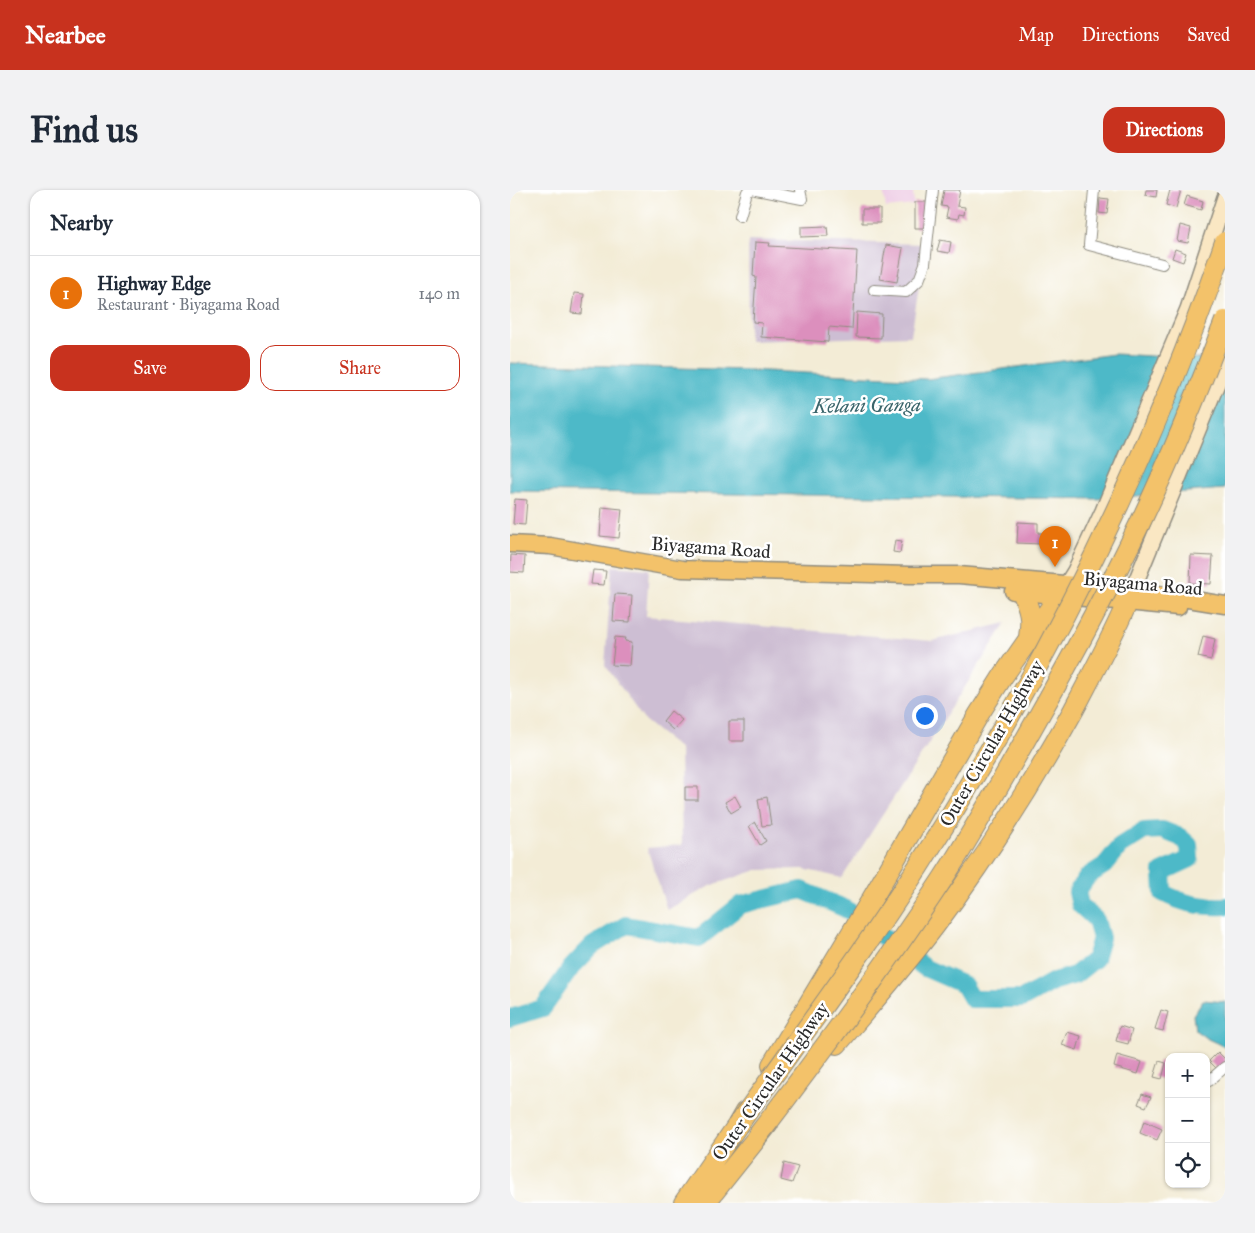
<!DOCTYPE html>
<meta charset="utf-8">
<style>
:root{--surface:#fff;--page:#f2f2f3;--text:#1f2937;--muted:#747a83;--line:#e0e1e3;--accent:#c8321e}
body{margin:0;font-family:"IM FELL Great Primer",serif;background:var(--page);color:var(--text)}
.controls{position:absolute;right:15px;bottom:15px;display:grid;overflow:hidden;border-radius:10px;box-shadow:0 1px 4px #0004}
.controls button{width:45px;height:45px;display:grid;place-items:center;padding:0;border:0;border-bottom:1px solid var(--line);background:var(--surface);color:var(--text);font:25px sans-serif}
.you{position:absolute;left:414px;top:525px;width:18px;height:18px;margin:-12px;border:4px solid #fff;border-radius:50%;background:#1a73e8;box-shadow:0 0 0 8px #1a73e833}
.badge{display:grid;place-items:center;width:32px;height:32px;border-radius:50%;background:var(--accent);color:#fff;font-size:16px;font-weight:700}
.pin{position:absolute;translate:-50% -41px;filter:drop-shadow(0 1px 2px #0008)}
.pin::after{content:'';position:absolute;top:26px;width:18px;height:15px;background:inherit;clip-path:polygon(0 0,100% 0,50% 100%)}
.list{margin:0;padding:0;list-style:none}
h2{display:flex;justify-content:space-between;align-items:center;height:65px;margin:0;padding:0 20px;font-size:21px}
h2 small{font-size:16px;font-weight:400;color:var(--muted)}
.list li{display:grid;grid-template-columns:32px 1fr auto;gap:15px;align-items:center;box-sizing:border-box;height:75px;padding:0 20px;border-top:1px solid var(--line)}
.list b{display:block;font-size:19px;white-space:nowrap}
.list p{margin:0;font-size:16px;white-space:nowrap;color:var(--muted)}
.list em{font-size:16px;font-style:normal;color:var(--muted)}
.actions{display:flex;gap:10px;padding:15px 20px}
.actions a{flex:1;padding:11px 0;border:1px solid var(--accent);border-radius:15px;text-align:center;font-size:18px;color:var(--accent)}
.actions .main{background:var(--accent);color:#fff}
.icon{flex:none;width:28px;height:28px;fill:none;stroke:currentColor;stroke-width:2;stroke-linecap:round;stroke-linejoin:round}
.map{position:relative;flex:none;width:715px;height:1013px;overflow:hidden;border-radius:15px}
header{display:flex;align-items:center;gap:30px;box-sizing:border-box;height:70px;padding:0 25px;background:var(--accent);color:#fff}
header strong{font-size:24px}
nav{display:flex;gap:28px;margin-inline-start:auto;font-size:18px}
.intro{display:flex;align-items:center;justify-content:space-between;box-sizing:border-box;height:120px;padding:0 30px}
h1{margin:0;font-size:35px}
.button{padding:12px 22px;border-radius:15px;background:var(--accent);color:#fff;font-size:18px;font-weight:700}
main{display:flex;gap:30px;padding:0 30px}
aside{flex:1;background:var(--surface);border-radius:15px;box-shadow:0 1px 4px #0004}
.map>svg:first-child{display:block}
.built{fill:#efd0e7}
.industrial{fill:#cdbed3}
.water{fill:#4db9c8;stroke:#3c727a}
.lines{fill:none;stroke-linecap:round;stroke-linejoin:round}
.river{stroke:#4db9c8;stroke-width:18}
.building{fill:#dc8fbd}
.street-casing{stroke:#8f8c80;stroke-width:12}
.secondary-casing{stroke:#8f8c80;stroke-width:18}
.primary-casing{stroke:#8f8c80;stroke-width:19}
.highway-casing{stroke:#8f8c80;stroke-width:22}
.street{stroke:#fff;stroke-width:10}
.secondary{stroke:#fae7c3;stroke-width:15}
.primary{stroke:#f3c26a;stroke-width:16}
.highway{stroke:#f3c26a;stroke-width:20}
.highway-bridge-casing{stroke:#8f8c80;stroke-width:22;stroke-linecap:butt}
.highway-bridge{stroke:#f3c26a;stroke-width:20}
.labels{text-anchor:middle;stroke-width:5;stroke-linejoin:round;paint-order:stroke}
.street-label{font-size:19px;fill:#2b2b2b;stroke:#fff}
.water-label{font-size:20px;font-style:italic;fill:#39646a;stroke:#fff}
</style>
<header>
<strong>Nearbee</strong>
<nav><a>Map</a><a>Directions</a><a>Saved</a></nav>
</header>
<div class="intro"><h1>Find us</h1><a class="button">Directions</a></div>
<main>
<aside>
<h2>Nearby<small></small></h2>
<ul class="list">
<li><span class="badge" style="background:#e8710a">1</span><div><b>Highway Edge</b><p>Restaurant · Biyagama Road</p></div><em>140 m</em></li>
</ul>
<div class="actions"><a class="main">Save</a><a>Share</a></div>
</aside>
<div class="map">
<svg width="715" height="1013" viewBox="0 0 715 1013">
<rect width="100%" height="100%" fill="#fff"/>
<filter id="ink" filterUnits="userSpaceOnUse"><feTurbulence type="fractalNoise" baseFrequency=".02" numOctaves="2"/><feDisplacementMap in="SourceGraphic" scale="10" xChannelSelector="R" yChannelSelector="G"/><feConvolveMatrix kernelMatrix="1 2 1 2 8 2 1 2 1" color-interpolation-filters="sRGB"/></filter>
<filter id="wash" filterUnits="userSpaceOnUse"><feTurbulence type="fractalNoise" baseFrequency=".0096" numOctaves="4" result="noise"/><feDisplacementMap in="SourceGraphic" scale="20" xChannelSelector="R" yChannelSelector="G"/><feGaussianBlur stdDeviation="1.12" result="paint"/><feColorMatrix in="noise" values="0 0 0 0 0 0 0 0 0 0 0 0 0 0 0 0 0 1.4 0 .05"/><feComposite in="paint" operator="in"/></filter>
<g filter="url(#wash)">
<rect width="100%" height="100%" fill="#f3ecd6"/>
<!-- built -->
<path class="built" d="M373 0H403L404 15 376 18Z"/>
<!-- industrial -->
<path class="industrial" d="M238 50 416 54 401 146 239 151Z
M102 376 139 379 136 426 422 451 496 433 332 688 293 679 247 680 200 696 157 720 137 658 172 655 170 559 134 530 95 475Z"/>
<!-- water -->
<path class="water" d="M604 164 715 170V299L587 309 0 301V173L237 180 417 189Z
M693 810 715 812V857L696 848 685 840 683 825Z"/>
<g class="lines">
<!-- river -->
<path class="river" d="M0 828 33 818 61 778 82 756 116 735 189 748 230 715 292 700 336 719 415 778 454 795 462 809H512L544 791 565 785 585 769 591 748 586 730 570 715 567 702 578 686 595 675 610 656 634 641 652 640 670 647 679 655 680 669 652 682 653 703C674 714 691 717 715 716"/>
</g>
<g id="blocks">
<!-- building -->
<path class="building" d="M434 0H450L447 16 455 17 454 25 449 24 448 29 436 27 438 17 431 16Z
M636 0H647L646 7 635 5Z
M660 0H671L666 18 656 15Z
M677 6 693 11 691 20 674 15Z
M590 8 599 9 597 24 589 23Z
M405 12H418V38H405Z
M352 19H370V33H352Z
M670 35 681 38 678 53 667 51Z
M317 36 318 46 291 47V37Z
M430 50 441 52 439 63 427 61Z
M245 52 260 53 259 56 347 61 342 139 319 137 318 152 251 147 252 133 243 132 246 87 243 86Z
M376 55 393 58 387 92 370 89Z
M665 59 676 63 673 72 662 68Z
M64 103 74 104 72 124 61 123Z
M347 122 372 124 371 148 346 147Z
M5 309 17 310 15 335 3 334Z
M92 317 112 319 109 348 90 346Z
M508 332 528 333V343H532L531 354 507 353Z
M385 350 392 351 390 363 383 362Z
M1 365 15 366 14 383 0 382Z
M681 365 703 366 701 394 680 393Z
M83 380 96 381 94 395 81 394Z
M105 404 122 405 120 432 103 431Z
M693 446 705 449 701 470 688 467Z
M105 447 116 448 115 451 122 452 120 476 102 475Z
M161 521 172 530 163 540 153 531Z
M219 531H234V551H219Z
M175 597H188V610H175Z
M225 606 231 617 221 623 215 612Z
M257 607 261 635 252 636 248 609Z
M245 632 256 651 250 655 239 636Z
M651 820 658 822 653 841 645 839Z
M610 836 622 840 618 854 606 851Z
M557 842 571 846 567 860 552 855Z
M708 862 715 869V873L708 880 699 871Z
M607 865 632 872 628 884 604 877Z
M649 871 656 873 652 889 644 887Z
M632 904 641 907 636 917 628 914Z
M634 931 652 939 647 950 630 943Z
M274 973 288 977 282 993 271 990Z"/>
</g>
</g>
<g filter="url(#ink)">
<use href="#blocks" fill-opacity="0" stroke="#8f8c80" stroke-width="1"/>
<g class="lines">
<!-- street casing -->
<g class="street-casing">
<path id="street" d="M246 0 292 9 290 0
M584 0 579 55 652 74
M230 26 237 2 241 0
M364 100 396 102 409 90 415 74 423 0
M699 891 715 877"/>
</g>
<!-- secondary casing -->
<g class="secondary-casing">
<path id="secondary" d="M552 402 565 381 593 321 678 119 715 7
M618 411 715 174"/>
</g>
<!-- primary casing -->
<g class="primary-casing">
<path id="primary" d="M0 354 40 356 172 379 400 385H449L623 400 715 415
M503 401 668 417"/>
</g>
<!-- highway casing -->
<g class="highway-casing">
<path id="highway" d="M512 402C520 419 522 428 519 447
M327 854C361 814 395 775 426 734 477 666 522 595 563 521 582 485 601 450 617 413
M262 875 362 709 469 524 493 486 549 406
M174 1013 227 936 235 922
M195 1013 258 934"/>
</g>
<!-- street -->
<use href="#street" class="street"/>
<!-- secondary -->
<use href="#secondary" class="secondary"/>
<!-- primary -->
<use href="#primary" class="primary"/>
<!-- highway -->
<use href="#highway" class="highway"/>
<!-- highway-bridge casing -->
<g class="highway-bridge-casing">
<path id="highway-bridge" d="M227 936C288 850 351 766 408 677 534 482 639 272 715 52
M246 948C311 863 374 778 432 690 464 641 493 589 522 538 560 471 597 403 630 333 662 267 689 199 715 131"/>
</g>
<!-- highway-bridge -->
<use href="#highway-bridge" class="highway-bridge"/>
</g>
</g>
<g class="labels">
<!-- street labels -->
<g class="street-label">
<text transform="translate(201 357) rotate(4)" y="7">Biyagama Road</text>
<text transform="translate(633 393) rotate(5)" y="7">Biyagama Road</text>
<text transform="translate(481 553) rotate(-60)" y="7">Outer Circular Highway</text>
<text transform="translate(260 891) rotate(-55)" y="7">Outer Circular Highway</text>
</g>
<!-- water labels -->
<g class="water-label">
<text transform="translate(357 215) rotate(-1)" y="7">Kelani Ganga</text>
</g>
</g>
</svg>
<div class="controls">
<button>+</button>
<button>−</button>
<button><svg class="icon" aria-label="locate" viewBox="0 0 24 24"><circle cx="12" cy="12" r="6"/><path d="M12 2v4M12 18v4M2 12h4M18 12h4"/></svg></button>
</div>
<div class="you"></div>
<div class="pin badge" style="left:545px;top:377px;background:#e8710a">1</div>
</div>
</main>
